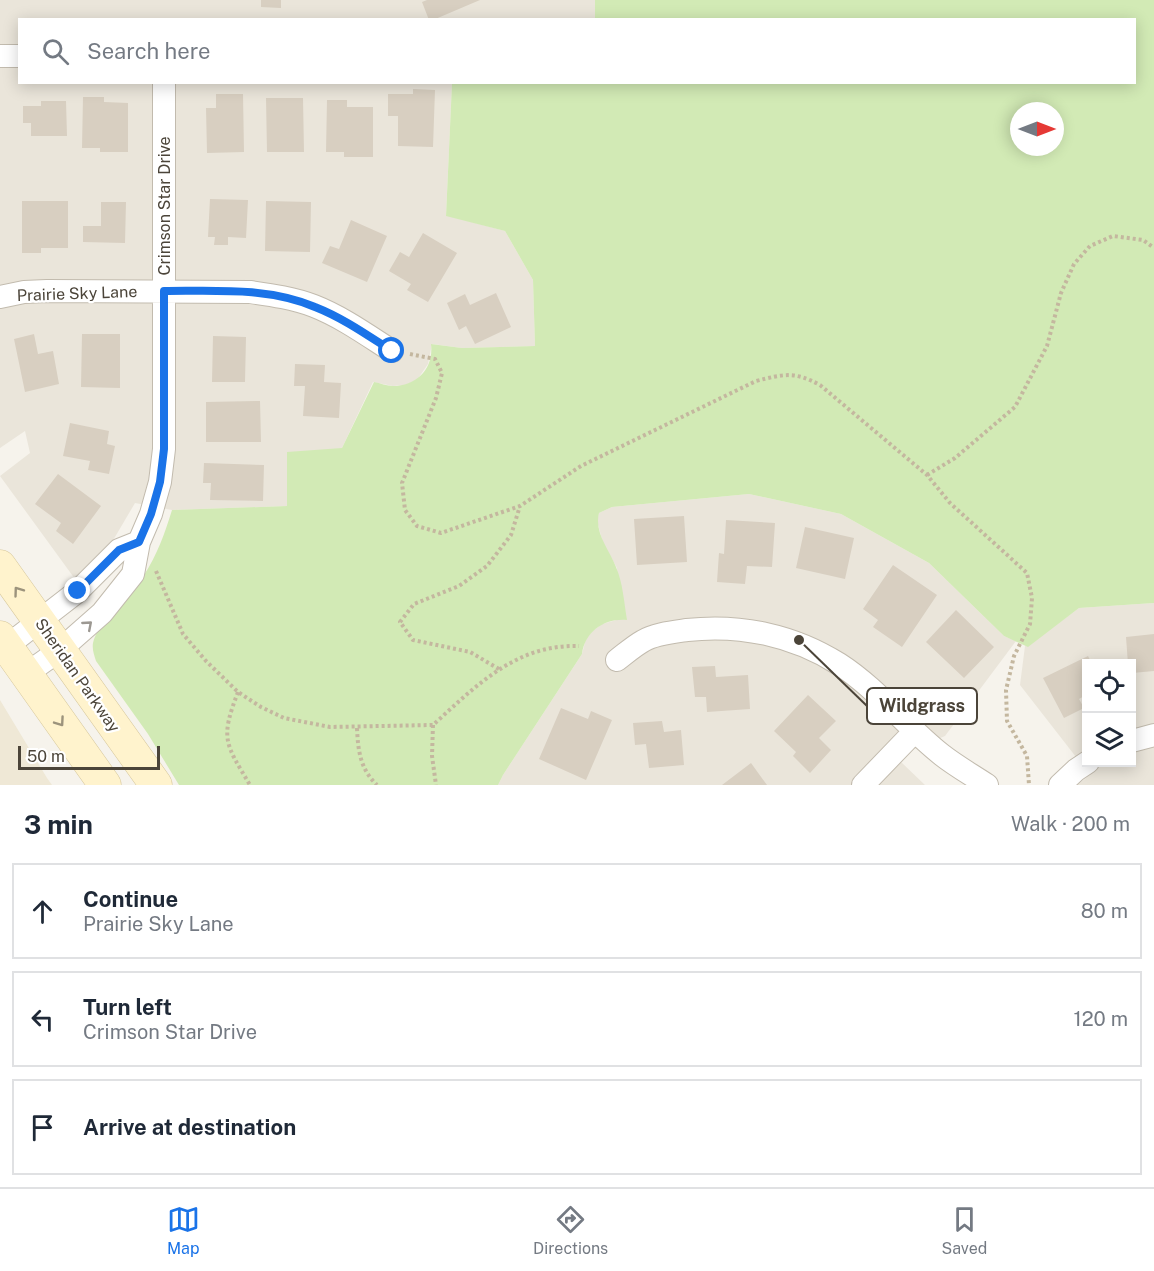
<!DOCTYPE html>
<meta charset="utf-8">
<style>
:root{--surface:#fff;--page:#f6f6f7;--text:#1f2937;--muted:#747a83;--line:#e0e1e3;--accent:#1a73e8}
body{margin:0;font-family:"Public Sans",sans-serif;background:var(--page);color:var(--text)}
.controls{position:absolute;right:18px;bottom:18px;display:grid;overflow:hidden;border-radius:0px;box-shadow:0 3px 15px #0003}
.controls button{width:54px;height:54px;display:grid;place-items:center;padding:0;border:0;border-bottom:2px solid var(--line);background:var(--surface);color:var(--text);font:30px sans-serif}
.compass{position:absolute;left:1010px;top:102px;width:54px;height:54px;border-radius:50%;background:var(--surface);box-shadow:0 3px 15px #0003;rotate:90deg}
.scale{position:absolute;left:18px;bottom:15px;width:142px;box-sizing:border-box;padding-left:6px;border:3px solid #4b4439;border-top:0;font-size:16px;line-height:21px;white-space:nowrap;color:#4b4439;-webkit-text-stroke:4px #fff;paint-order:stroke}
.stop{position:absolute;width:18px;height:18px;margin:-14px;border:4px solid #1a73e8;border-radius:50%;background:#fff}
.stop.end{background:#1a73e8;border-color:#fff;box-shadow:0 2px 6px #0008}
.list{margin:0;padding:0;list-style:none}
h2{display:flex;justify-content:space-between;align-items:center;height:78px;margin:0;padding:0 24px;font-size:26px}
h2 small{font-size:20px;font-weight:400;color:var(--muted)}
.list li{display:grid;grid-template-columns:39px 1fr auto;gap:18px;align-items:center;box-sizing:border-box;height:96px;margin:0 12px 12px;padding:0 12px;border:2px solid var(--line);border-radius:0px}
.list b{display:block;font-size:22px;white-space:nowrap}
.list p{margin:0;font-size:20px;white-space:nowrap;color:var(--muted)}
.list em{font-size:20px;font-style:normal;color:var(--muted)}
.icon{flex:none;width:33px;height:33px;fill:none;stroke:currentColor;stroke-width:2;stroke-linecap:round;stroke-linejoin:round}
.map{position:relative;flex:none;width:1154px;height:785px;overflow:hidden}
.search{position:absolute;background:var(--surface);box-shadow:0 3px 15px #0003;left:18px;right:18px;top:18px;height:66px;display:flex;align-items:center;gap:15px;box-sizing:border-box;padding:0 21px;border-radius:0px;color:var(--muted);font-size:22px}
.sheet{height:402px;background:var(--surface)}
nav{display:flex;justify-content:space-around;align-items:center;box-sizing:border-box;height:84px;border-top:2px solid var(--line);background:var(--surface);font-size:16px;color:var(--muted)}
nav a{display:grid;justify-items:center;gap:3px}
nav .on{color:var(--accent)}
.map>svg:first-child{display:block}
.residential{fill:#eae5da;fill-rule:evenodd}
.education{fill:#efe8d6}
.green{fill:#d2eab5;fill-rule:evenodd}
.building{fill:#d8cfc1}
.lines{fill:none;stroke-linecap:round;stroke-linejoin:round}
.minor-casing{stroke:#c2bbae;stroke-width:24}
.secondary-casing{stroke:#d6c79b;stroke-width:33}
.path{stroke:#c4b79f;stroke-width:4;stroke-dasharray:3 3;stroke-linecap:butt}
.minor{stroke:#fff;stroke-width:22}
.secondary{stroke:#fff3cd;stroke-width:32}
.oneway{stroke:#9c937c}
.oneway2{stroke:#9c9892}
.route{stroke:#1a73e8;stroke-width:8}
.labels{text-anchor:middle;stroke-width:4.5;stroke-linejoin:round;paint-order:stroke}
.street-label{font-size:16px;fill:#4b4439;stroke:#fff}
.leader{fill:none;stroke:#4b4439;stroke-width:2}
.callout-dot{fill:#4b4439;stroke:#fff;stroke-width:2}
.callout{fill:#fff;stroke:#4b4439;stroke-width:2}
.callout-label{font-size:18px;text-anchor:middle;font-weight:bold;fill:#4b4439}
</style>
<div class="map">
<svg width="1154" height="785" viewBox="0 0 1154 785">
<rect width="100%" height="100%" fill="#f6f3ec"/>
<!-- residential -->
<path class="residential" d="M0 0H595V20H20V82L452 83 446 215 505 231 533 280 535 346 462 348 432 344 428 364 417 380 405 385 393 386 373 382 342 448 287 506 172 510 135 503 115 537 99 557 75 579 0 476 30 453 25 431 0 448Z
M749 494 841 514 929 563 1004 636 1016 641 945 736 912 750 901 762 925 785H498L503 775 582 654 586 638 594 630 602 624 620 619 617 568 603 543 597 521 599 513 612 507Z
M1154 603V785H1077L1090 775 1020 685 1025 646H1028L1079 608ZM1086 664H1132V762H1086Z"/>
<!-- education -->
<path class="education" d="M0 700 47 778 52 785H0Z"/>
<!-- green -->
<path class="green" d="M595 0H1154V603L1079 608 1028 647 1004 636 929 563 841 514 749 494 612 507 599 513C594 533 609 549 616 567 623 583 624 603 627 620 605 618 585 631 582 654L503 775 498 785H179L148 734 96 661C94 655 92 649 93 643 97 623 132 593 144 575 157 555 165 533 172 510L287 506V452L342 448 374 382C380 383 387 386 393 386 417 386 434 368 431 344L462 348 535 346 533 280 505 231 446 216 452 83 1134 82V20H595ZM1019 111H1055V147H1019Z"/>
<!-- building -->
<path class="building" d="M261 0H281V8L261 7Z
M427 0H480L433 20H429L422 2Z
M413 89 435 90 433 147 398 146V116H388V94H413Z
M216 94H243L244 152 207 153 206 108H216Z
M83 97H104V102L128 103V152H100V148H82Z
M266 98H303L304 152H267Z
M327 100H347V107H373V157H344V152H326Z
M41 101H66L67 136H31V123H23V106H41Z
M210 199 248 200 246 238 228 237V245H214L215 237H208Z
M22 201H68V248H41V253H22Z
M266 201 311 202 310 252 265 251Z
M101 202H126L125 243 83 242V226H101Z
M351 220 387 236 367 282 322 263 330 246 339 249Z
M423 233 457 253 428 302 407 290 411 284 389 271 400 252 409 257Z
M496 293 511 327 475 344 466 326 459 330 447 303 465 294 470 305Z
M34 334 38 354 53 351 59 384 25 392 14 339Z
M82 334H120V388L81 387Z
M213 336 246 337 245 382H212Z
M295 364 325 365 324 382 341 383 339 418 303 416 305 386H294Z
M260 401 261 442H206V402Z
M70 423 109 431 107 444 115 446 109 474 88 470 90 461 63 456Z
M204 463 264 465 263 501 210 500 211 483H203Z
M58 474 101 506 73 544 56 531 61 523 35 504Z
M684 516 687 562 637 565 634 519Z
M726 520 775 523 772 567 747 566 745 584 717 582 719 553 724 554Z
M805 527 854 538 845 579 796 568Z
M893 565 937 595 902 647 873 627 878 620 863 609Z
M956 610 994 647 964 678 926 642Z
M1154 634V671L1132 673V664H1128L1126 637Z
M1088 656 1092 664H1086V695L1079 699 1084 708 1064 718 1043 678Z
M715 666 716 677 748 675 750 709 707 712 706 697H695L692 667Z
M808 695 836 721 819 738 831 750 810 773 793 756 796 752 774 731Z
M561 708 588 719 591 711 612 720 586 780 539 759Z
M662 721 664 732 681 730 684 765 649 768 646 744 635 745 633 723Z
M751 763 767 785H722Z"/>
<g class="lines">
<!-- minor casing -->
<g class="minor-casing">
<path id="minor" d="M0 56H20
M0 297 24 292 47 291 250 292C271 295 293 298 314 306 342 317 367 335 392 351
M7 646 78 591 119 550 139 542
M617 660C625 654 634 646 643 641 654 634 673 632 687 630 740 624 793 635 839 664 878 689 906 727 942 755 956 766 972 775 987 785
M26 674 60 650 102 613 133 574 139 542 151 514 160 482 164 449V82
M1132 741 1154 735
M863 785 915 731
M1060 785 1076 770 1088 762"/>
</g>
<!-- secondary casing -->
<g class="secondary-casing">
<path id="secondary" d="M0 566 156 785
M0 637 105 785"/>
</g>
<!-- path -->
<path class="path" d="M410 354 435 359 442 373 436 398 402 483 405 510 417 526 441 533 520 506 581 466 756 381C784 374 794 371 820 385L927 475 950 503 1027 573 1032 598 1030 624 1014 656 1006 690 1007 721 1027 756 1029 785
M927 475 955 458 1015 407 1047 346 1061 293 1074 264 1090 246 1113 236 1143 240 1154 248
M156 571 183 634 206 661 238 692 261 707 284 718 330 727 433 725C476 686 516 644 579 646
M499 669 470 652 413 640 400 622 414 604 459 586 487 566 511 535 520 506
M238 692C220 739 225 743 250 785
M433 725 432 756 436 785
M357 728C358 750 360 769 377 785"/>
<!-- minor -->
<use href="#minor" class="minor"/>
<!-- secondary -->
<use href="#secondary" class="secondary"/>
</g>
<!-- one-way arrows -->
<defs><path id="oneway-chevron" d="M-2-3.5L2.5 0L-2 3.5" fill="none" stroke-width="1.6" stroke-linecap="round" stroke-linejoin="round" transform="scale(1.5)"/></defs>
<g class="oneway">
<use href="#oneway-chevron" transform="translate(18 591) rotate(-126)"/>
<use href="#oneway-chevron" transform="translate(60 722) rotate(55)"/>
</g>
<use class="oneway2" href="#oneway-chevron" transform="translate(88 625) rotate(-41)"/>
<g class="lines">
<!-- route -->
<path class="route" d="M78 591 119 550 139 542 151 514 160 482 164 449V291C215 291 268 287 315 307 343 318 367 335 392 351"/>
</g>
<g class="labels">
<!-- street labels -->
<g class="street-label">
<text transform="translate(164 206) rotate(-90)" y="6">Crimson Star Drive</text>
<text transform="translate(77 293) rotate(-2)" y="6">Prairie Sky Lane</text>
<text transform="translate(78 675) rotate(55)" y="6">Sheridan Parkway</text>
</g>
</g>
<!-- callouts -->
<path class="leader" d="M799 640L867 706"/>
<circle class="callout-dot" cx="799" cy="640" r="6"/>
<rect class="callout" x="867" y="688" width="110" height="36" rx="6"/>
<g class="callout-label">
<text x="922" y="712">Wildgrass</text>
</g>
</svg>
<div class="controls">
<button><svg class="icon" aria-label="locate" viewBox="0 0 24 24"><circle cx="12" cy="12" r="6"/><path d="M12 2v4M12 18v4M2 12h4M18 12h4"/></svg></button>
<button><svg class="icon" aria-label="layers" viewBox="0 0 24 24"><path d="M12 4l9 5-9 5-9-5zM3 14l9 5 9-5"/></svg></button>
</div>
<svg class="compass" viewBox="-18 -18 36 36"><path d="M0-13l5 13h-10z" fill="#e53935"/><path d="M0 13l5-13h-10z" fill="#747a83"/></svg>
<div class="scale">50 m</div>
<div class="stop" style="left:392px;top:351px"></div>
<div class="stop end" style="left:78px;top:591px"></div>
<div class="search"><svg class="icon" aria-label="search" viewBox="0 0 24 24"><circle cx="10" cy="10" r="6"/><path d="M15 15l6 6"/></svg>Search here</div>
</div>
<section class="sheet">
<h2>3 min<small>Walk · 200 m</small></h2>
<ul class="list">
<li><svg class="icon" aria-label="ahead" viewBox="0 0 24 24"><path d="M12 20V5M6 11l6-6 6 6"/></svg><div><b>Continue</b><p>Prairie Sky Lane</p></div><em>80 m</em></li>
<li><svg class="icon" aria-label="left" viewBox="0 0 24 24"><path d="M17 20v-9H6M10 6l-5 5 5 5"/></svg><div><b>Turn left</b><p>Crimson Star Drive</p></div><em>120 m</em></li>
<li><svg class="icon" aria-label="arrive" viewBox="0 0 24 24"><path d="M6 21V4h12l-3 4 3 4H6"/></svg><div><b>Arrive at destination</b></div></li>
</ul>
</section>
<nav>
<a class="on"><svg class="icon" aria-label="map" viewBox="0 0 24 24"><path d="M3 6l6-2 6 2 6-2v14l-6 2-6-2-6 2zM9 4v14M15 6v14"/></svg>Map</a>
<a><svg class="icon" aria-label="directions" viewBox="0 0 24 24"><path d="M12 3l9 9-9 9-9-9zM9 14v-3h6M13 9l2 2-2 2"/></svg>Directions</a>
<a><svg class="icon" aria-label="saved" viewBox="0 0 24 24"><path d="M7 4h10v16l-5-4-5 4z"/></svg>Saved</a>
</nav>
